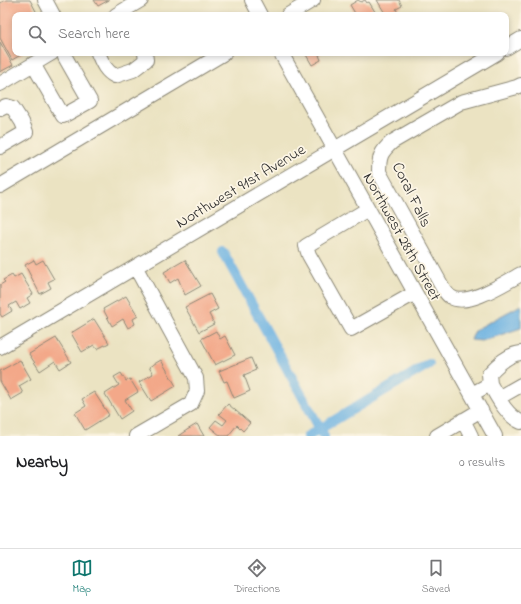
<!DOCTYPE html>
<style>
:root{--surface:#fff;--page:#f6f6f6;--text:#202124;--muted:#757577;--line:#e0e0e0;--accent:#0f766e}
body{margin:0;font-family:"Indie Flower",sans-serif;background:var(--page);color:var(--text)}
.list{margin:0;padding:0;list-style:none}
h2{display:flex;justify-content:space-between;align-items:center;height:52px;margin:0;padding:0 16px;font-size:17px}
h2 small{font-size:13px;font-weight:400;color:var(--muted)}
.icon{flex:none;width:22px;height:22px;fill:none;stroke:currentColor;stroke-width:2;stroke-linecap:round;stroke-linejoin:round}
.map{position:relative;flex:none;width:521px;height:436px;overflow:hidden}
.search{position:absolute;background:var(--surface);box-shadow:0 2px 6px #0003;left:12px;right:12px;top:12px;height:44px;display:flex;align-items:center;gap:10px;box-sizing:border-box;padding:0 14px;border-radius:8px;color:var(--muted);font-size:15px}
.sheet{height:112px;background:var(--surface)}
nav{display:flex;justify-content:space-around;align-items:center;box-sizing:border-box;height:56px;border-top:1px solid var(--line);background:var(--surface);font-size:11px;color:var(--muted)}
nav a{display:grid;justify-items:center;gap:2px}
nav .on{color:var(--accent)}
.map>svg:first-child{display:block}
.water{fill:#6ab1e1;stroke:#4a6e86}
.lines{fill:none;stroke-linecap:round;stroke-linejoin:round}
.canal{stroke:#6ab1e1;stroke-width:10}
.building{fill:#f3a889}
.minor-casing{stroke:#8b8776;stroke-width:16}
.minor{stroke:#fff;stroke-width:14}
.labels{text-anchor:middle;stroke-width:3.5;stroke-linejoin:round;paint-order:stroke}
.street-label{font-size:16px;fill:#2b2b2b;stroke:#fcf5e5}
</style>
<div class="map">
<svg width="521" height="436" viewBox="0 0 521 436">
<rect width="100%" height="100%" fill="#fcf5e5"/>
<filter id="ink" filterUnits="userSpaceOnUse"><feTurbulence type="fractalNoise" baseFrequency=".025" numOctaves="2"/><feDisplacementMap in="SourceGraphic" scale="8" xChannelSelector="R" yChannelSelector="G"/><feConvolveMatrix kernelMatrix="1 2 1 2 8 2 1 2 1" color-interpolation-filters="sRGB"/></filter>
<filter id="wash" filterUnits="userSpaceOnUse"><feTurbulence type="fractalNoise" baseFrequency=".012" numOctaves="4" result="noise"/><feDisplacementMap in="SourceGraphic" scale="16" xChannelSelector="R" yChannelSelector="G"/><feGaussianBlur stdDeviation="0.9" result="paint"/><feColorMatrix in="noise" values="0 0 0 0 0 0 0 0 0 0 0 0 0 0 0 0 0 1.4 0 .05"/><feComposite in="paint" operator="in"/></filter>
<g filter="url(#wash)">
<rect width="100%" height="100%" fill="#ebe3c2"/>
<!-- water -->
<path class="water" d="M521 305V328L482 341 471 340 475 330Z"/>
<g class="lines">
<!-- canal -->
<path class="canal" d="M223 252 324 436
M308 436 429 364"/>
</g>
<g id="blocks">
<!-- building -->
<path class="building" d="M6 0H30L38 15H15V53H24L12 60 0 38V3Z
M94 0H109L98 6Z
M358 0 361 2 365 0 367 3 369 2 377 15H356L350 5Z
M377 0H399L402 6 396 9 399 15H386Z
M0 42 13 65 0 72Z
M305 53H322L319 55 321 60 312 65Z
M34 260 36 264 43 260 54 279 48 282 51 288 40 294 25 265Z
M185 260 201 286 185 295 178 278 170 283 164 272Z
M21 274 33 294 27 298 30 303 20 309 16 302 9 306 12 311 2 317 0 314V285L5 282 3 280 12 275 14 278Z
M210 294 218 309 209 314 214 324 199 332 185 307Z
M126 296 138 316 133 319 135 324 128 328 123 319 112 326 103 309Z
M94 319 109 343 97 349 94 345 82 352 71 333Z
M216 331 220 339 225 336 235 355 215 365 201 339Z
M56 338 71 362 60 369 55 361 40 371 29 354Z
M251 358 256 370 244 375 250 391 234 398 227 381 224 382 219 371Z
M20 360 31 379 19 386 23 393 11 400 0 381V371Z
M161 360 176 386 151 401 139 382 153 374 149 367Z
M121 373 126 381 130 379 138 392 125 400 132 411 120 419 105 394 119 385 114 377Z
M94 392 109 415 85 430 75 413 86 406 82 399Z
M228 404 250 423 243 431 237 425 228 436H221L210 427 216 420 223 425 227 420 219 414Z
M197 424 204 436H178L187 430Z"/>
</g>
</g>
<g filter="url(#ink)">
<use href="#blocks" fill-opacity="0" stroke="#8b8776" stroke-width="1"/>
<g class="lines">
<!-- minor casing -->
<g class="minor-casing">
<path id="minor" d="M45 0 53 15
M252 0 260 15
M116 15 141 0
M288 15 313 0
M506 48 521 39
M98 53C102 62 105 71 115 76L133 70 146 60 145 53
M281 53 495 436
M33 64 63 116 90 101 65 57
M0 84 52 53
M521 85 517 87 461 102 392 142C381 152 379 156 379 172L444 290C446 292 448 296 451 297 467 308 506 282 521 274
M0 109 6 106 13 108 22 122 26 132 0 147
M0 186 224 53
M368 209 306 246 309 255 351 329 415 293
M136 268 196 378 197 391 191 404 136 436
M0 347 497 53
M490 384 489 374C497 365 508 354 521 353
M472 394 490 384C498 398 506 415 521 422
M498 398 521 385
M463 420 471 436
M437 436 481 410"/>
</g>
<!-- minor -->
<use href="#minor" class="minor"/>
</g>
</g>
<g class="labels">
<!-- street labels -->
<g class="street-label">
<text transform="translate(240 185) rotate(-31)" y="6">Northwest 91st Avenue</text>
<text transform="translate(413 194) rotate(64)" y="6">Coral Falls</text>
<text transform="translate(403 236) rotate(61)" y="6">Northwest 28th Street</text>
</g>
</g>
</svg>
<div class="search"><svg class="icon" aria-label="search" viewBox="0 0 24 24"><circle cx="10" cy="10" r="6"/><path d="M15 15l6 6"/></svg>Search here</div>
</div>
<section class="sheet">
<h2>Nearby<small>0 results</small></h2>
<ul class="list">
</ul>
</section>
<nav>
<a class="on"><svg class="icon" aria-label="map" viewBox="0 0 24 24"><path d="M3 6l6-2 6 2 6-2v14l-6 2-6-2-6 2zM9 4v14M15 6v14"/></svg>Map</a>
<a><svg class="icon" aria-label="directions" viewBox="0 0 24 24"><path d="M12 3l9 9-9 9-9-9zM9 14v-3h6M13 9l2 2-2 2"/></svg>Directions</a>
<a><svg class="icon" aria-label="saved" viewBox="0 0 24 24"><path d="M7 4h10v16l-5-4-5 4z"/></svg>Saved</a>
</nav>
